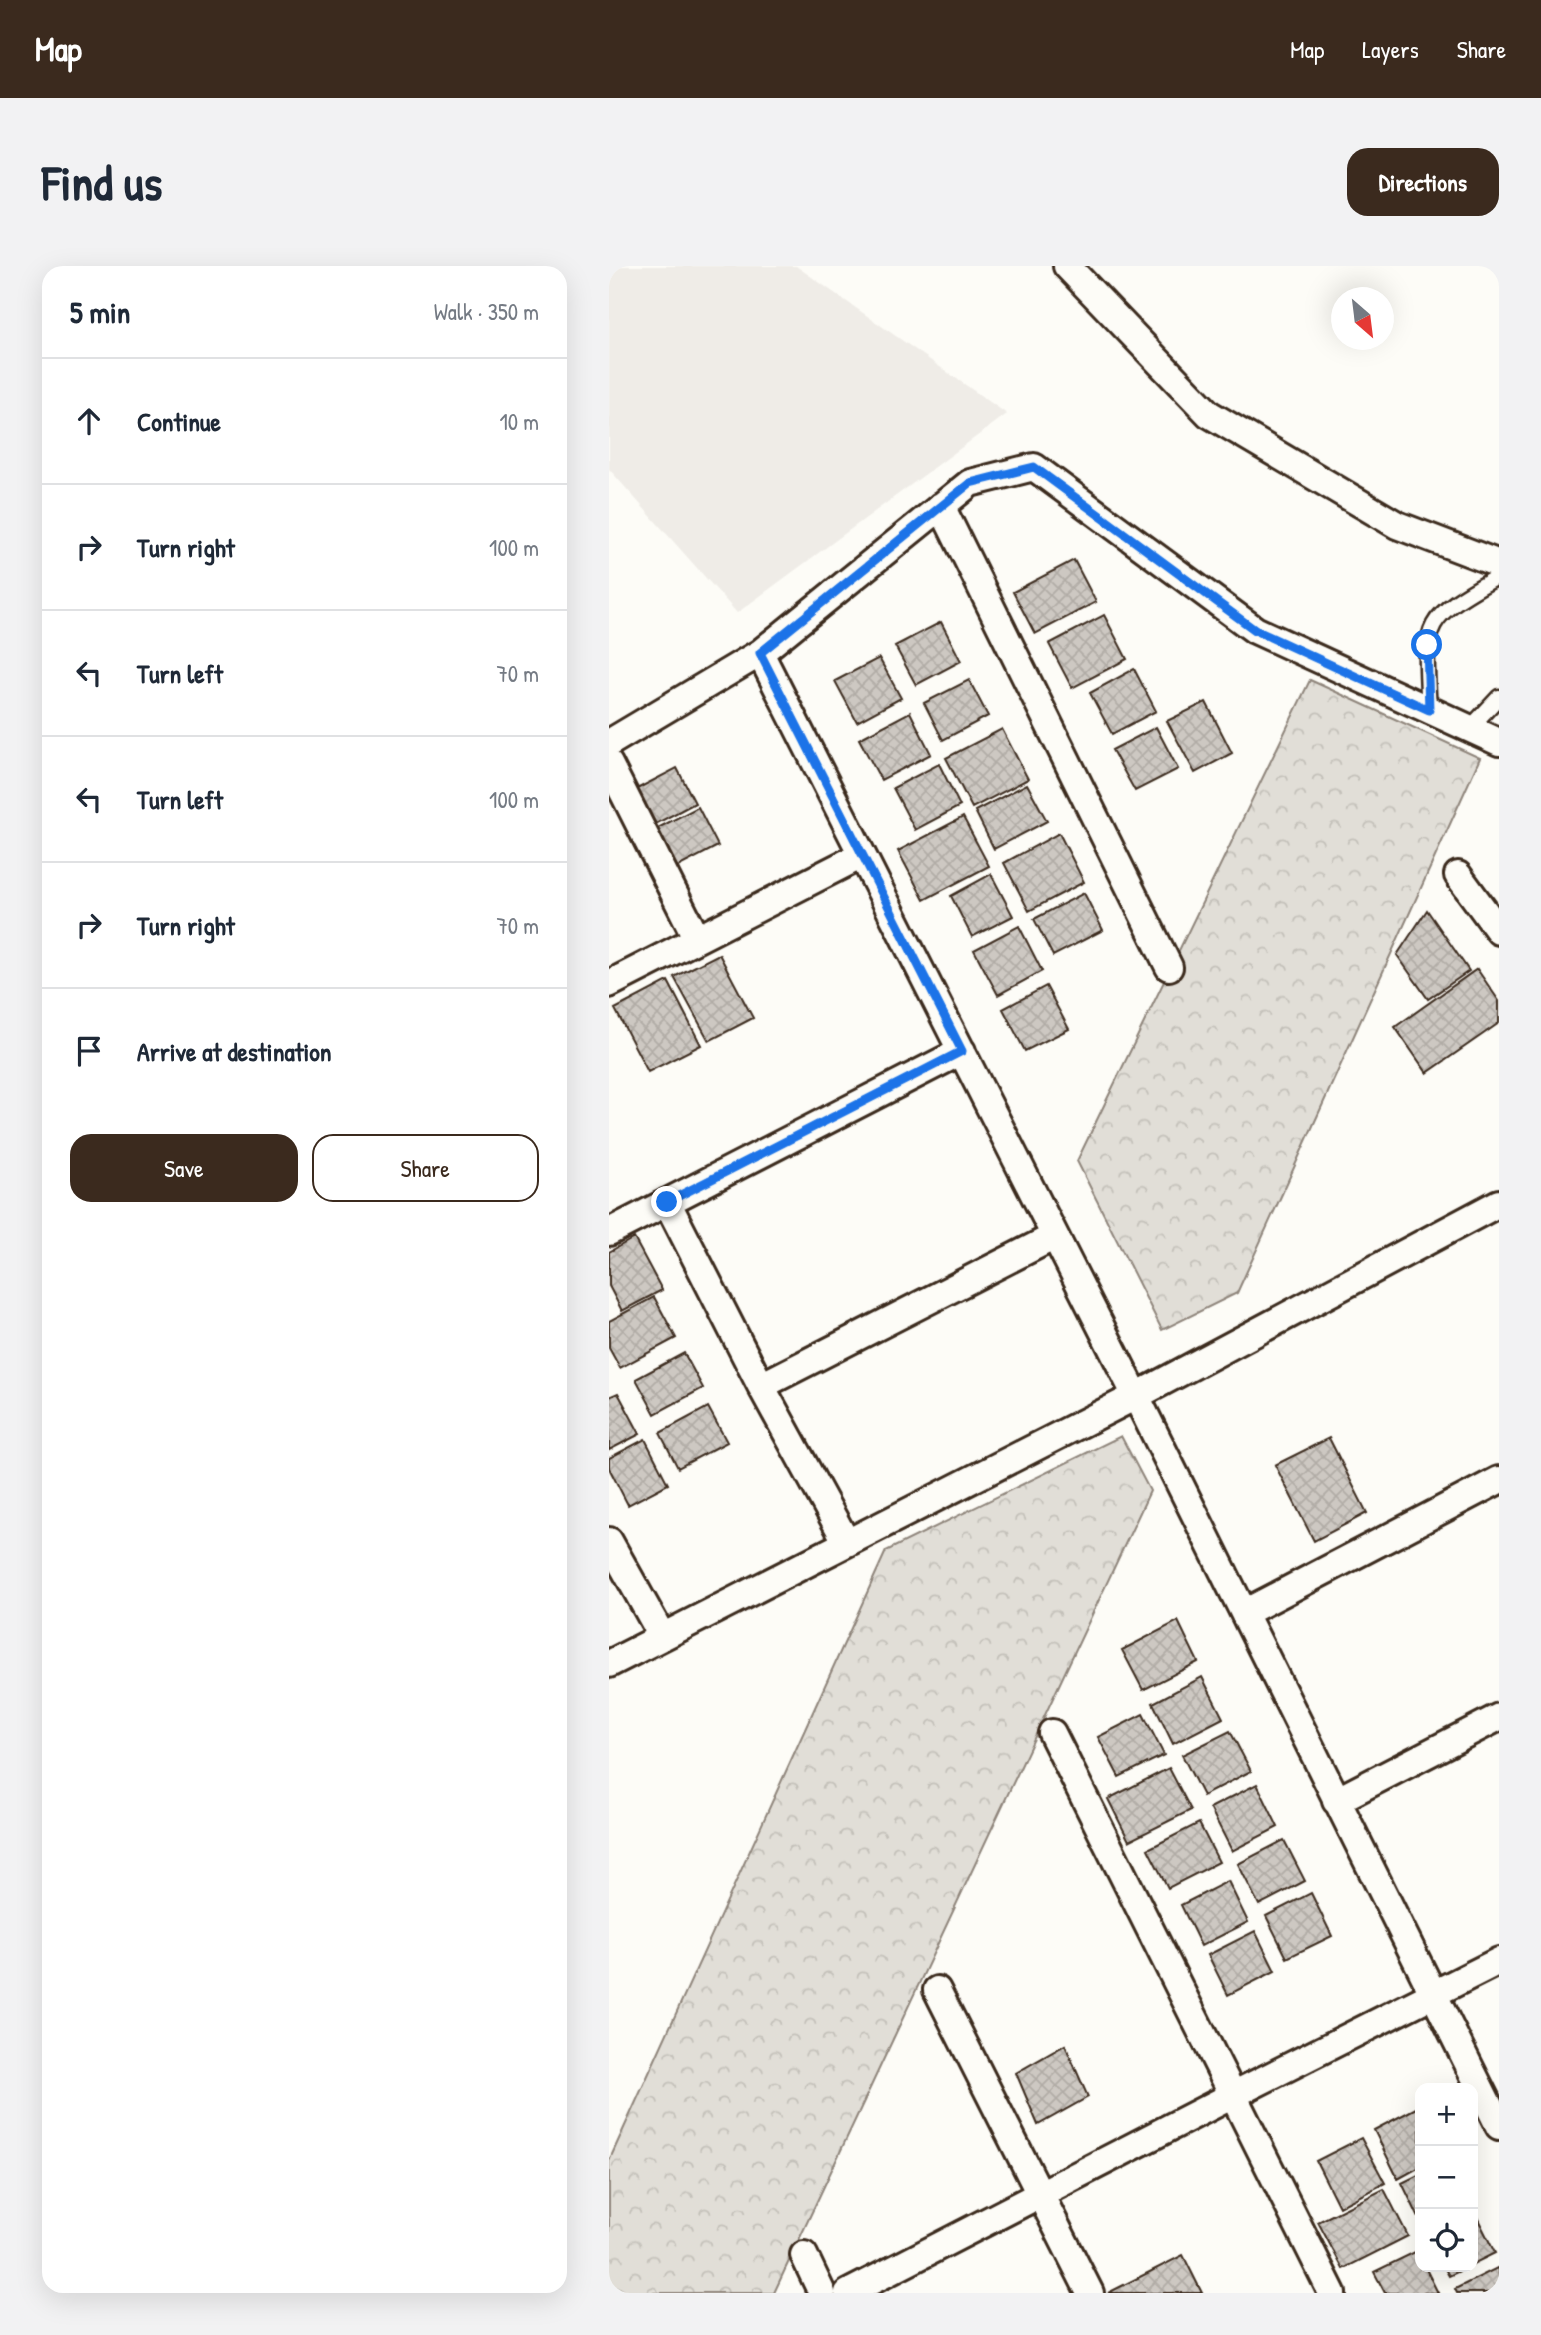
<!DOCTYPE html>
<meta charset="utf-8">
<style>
:root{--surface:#fff;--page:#f2f2f3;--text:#1f2937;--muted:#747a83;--line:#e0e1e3;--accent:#3b2a1e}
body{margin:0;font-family:"Patrick Hand",sans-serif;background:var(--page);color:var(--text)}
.controls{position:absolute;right:21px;bottom:21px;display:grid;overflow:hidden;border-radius:14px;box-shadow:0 7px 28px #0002}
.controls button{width:63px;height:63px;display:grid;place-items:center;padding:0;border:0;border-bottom:2px solid var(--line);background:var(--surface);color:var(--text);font:35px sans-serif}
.compass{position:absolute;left:722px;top:21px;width:63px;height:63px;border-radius:50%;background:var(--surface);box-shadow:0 7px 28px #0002;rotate:152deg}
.stop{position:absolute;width:21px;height:21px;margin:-16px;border:5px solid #1a73e8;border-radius:50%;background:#fff}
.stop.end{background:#1a73e8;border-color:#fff;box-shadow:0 2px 7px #0008}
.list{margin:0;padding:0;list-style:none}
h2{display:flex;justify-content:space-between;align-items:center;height:91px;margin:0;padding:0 28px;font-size:30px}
h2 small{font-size:23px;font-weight:400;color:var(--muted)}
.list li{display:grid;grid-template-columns:46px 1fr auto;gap:21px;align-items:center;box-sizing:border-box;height:126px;padding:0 28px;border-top:2px solid var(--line)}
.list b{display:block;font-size:26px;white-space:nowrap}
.list em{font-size:23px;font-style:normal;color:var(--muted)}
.actions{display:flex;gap:14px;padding:21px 28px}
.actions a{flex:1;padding:16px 0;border:2px solid var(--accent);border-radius:21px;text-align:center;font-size:24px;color:var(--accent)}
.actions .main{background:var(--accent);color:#fff}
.icon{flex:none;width:38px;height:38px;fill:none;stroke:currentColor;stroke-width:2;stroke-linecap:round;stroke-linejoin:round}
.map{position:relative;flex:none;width:890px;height:2027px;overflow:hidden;border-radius:21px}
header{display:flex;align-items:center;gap:42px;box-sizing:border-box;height:98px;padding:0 35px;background:var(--accent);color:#fff}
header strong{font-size:33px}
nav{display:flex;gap:38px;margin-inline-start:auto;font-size:24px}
.intro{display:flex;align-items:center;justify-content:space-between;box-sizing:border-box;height:168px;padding:0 42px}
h1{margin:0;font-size:49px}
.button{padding:18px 32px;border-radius:21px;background:var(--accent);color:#fff;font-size:24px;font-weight:700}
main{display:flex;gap:42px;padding:0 42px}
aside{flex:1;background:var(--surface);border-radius:21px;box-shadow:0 7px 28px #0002}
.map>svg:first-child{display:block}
.built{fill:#efece7}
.park{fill:url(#park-crowns);stroke:#8e847a;stroke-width:2}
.building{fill:url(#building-cross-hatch);stroke:#3b2a1e;stroke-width:2}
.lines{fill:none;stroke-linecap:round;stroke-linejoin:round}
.lane-casing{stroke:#3b2a1e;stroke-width:19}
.street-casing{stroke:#3b2a1e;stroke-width:32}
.lane{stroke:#fdfcf7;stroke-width:14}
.street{stroke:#fdfcf7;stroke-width:26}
.route{stroke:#1a73e8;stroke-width:9}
</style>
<header>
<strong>Map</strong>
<nav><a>Map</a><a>Layers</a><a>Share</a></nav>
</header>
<div class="intro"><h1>Find us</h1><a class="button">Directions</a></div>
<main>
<aside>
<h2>5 min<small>Walk · 350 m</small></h2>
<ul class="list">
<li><svg class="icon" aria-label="ahead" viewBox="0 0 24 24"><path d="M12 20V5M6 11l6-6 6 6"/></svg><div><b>Continue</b></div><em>10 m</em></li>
<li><svg class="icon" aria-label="right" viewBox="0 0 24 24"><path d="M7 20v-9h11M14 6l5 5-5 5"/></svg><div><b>Turn right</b></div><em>100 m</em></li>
<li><svg class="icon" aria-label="left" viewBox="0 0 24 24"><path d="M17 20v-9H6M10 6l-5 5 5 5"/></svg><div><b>Turn left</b></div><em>70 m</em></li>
<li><svg class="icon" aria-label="left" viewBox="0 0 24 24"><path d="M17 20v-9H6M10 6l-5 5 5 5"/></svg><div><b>Turn left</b></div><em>100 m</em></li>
<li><svg class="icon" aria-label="right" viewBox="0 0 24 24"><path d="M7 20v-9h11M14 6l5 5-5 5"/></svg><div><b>Turn right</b></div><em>70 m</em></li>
<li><svg class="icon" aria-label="arrive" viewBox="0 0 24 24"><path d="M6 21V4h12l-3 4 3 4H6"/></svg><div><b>Arrive at destination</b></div></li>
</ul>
<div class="actions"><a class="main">Save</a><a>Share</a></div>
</aside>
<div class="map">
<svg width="890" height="2027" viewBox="0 0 890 2027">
<defs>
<pattern id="park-crowns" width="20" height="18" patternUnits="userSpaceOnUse" patternTransform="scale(1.75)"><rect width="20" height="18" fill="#e1ded7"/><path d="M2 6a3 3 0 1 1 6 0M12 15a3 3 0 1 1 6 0" fill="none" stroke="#c2bfb8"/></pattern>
<pattern id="building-cross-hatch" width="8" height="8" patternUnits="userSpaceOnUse" patternTransform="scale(1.75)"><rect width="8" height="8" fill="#cdc8c2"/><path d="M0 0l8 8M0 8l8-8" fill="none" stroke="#b1aca6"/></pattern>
</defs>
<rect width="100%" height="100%" fill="#fdfcf7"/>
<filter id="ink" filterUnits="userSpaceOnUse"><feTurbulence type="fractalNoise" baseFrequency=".0143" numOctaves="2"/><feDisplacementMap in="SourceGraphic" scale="14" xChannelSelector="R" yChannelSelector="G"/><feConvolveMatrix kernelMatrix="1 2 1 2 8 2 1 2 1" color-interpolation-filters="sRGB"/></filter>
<g filter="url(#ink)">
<!-- built -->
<path class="built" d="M0 0H187L398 148 128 347 0 203Z"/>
<!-- park -->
<path class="park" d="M701 414 871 492 628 1027 553 1064 468 895Z
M512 1170 541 1225 165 2027H0V1895L277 1285Z"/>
<!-- building -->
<path class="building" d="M465 294 487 336 426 368 404 326Z
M495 349 518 393 463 422 440 378Z
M332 356 352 395 307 419 286 380Z
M270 392 292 432 248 456 226 415Z
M525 403 547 445 503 468 481 427Z
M360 414 379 450 334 474 315 437Z
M597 436 623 487 586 507 558 455Z
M301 446 322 488 272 514 250 473Z
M547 461 569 503 526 525 503 484Z
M393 463 419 513 363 542 337 492Z
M330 498 351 540 306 564 284 522Z
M68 502 86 537 41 561 22 526Z
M418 518 438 555 385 583 366 545Z
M89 541 109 580 65 603 45 564Z
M354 551 380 600 315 634 289 585Z
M450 567 475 616 420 645 395 597Z
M382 608 404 650 363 671 342 630Z
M475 627 494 664 444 690 425 653Z
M818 644 860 705 819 733 788 689Z
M410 660 433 705 389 729 365 684Z
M110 688 144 752 100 775 65 711Z
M868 703 890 735V757L818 807 786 761Z
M59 715 92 779 39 806 6 743Z
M437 720 460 763 416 785 394 743Z
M25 972 53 1024 13 1045 0 1020V986Z
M45 1031 67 1072 11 1102 0 1082V1055Z
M75 1087 94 1122 46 1148 27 1113Z
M9 1127 31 1168 0 1184V1131Z
M99 1141 118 1176 69 1202 51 1167Z
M720 1172 758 1247 705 1275 666 1199Z
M36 1173 59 1218 19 1239 0 1202V1192Z
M569 1355 589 1396 534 1424 513 1384Z
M593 1411 614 1452 564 1478 544 1437Z
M534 1448 555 1489 510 1511 489 1471Z
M621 1465 642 1505 594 1530 573 1489Z
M560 1502 582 1544 520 1575 499 1533Z
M648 1518 669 1561 623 1585 601 1542Z
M590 1557 610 1596 559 1622 539 1583Z
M675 1574 696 1615 650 1639 629 1598Z
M619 1615 639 1656 592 1680 572 1639Z
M702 1627 723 1670 678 1692 657 1650Z
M646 1665 666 1705 619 1729 599 1689Z
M456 1779 479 1831 429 1859 407 1807Z
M811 1840V1901L789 1913 765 1864Z
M752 1872 776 1917 730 1941 707 1895Z
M811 1908V1954L793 1917Z
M775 1923 799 1970 734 2003 709 1956Z
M867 1949 886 1987 864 1998V1951Z
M808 1985 811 1991V2001H816L829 2027H776L765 2006Z
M574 1989 593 2027H499Z
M835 2001H859L840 2010Z
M890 2001V2027H848L846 2023Z"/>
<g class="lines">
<!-- lane casing -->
<g class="lane-casing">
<path id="lane" d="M820 444C815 356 812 354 890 310
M860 463 890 431"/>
</g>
<!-- street casing -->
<g class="street-casing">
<path id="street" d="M458 0 600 148 788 259 890 298
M332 240 560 701
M151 387 527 1130 890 1860
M0 477 151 387 361 217 425 201 646 364 890 476
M0 498 88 673
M849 609 890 665
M0 718 253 589
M58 936 152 1120 238 1277
M0 966 353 785
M152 1120 446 970
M0 1275 53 1370
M635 1347 890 1214
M0 1398 527 1130 890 937
M443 1467 723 2027
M727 1535 890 1451
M328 1724 481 2027
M195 1989 213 2027
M239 2027 624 1829 890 1695"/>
</g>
<!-- lane -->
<use href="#lane" class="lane"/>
<!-- street -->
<use href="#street" class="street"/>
</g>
</g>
<g class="lines" filter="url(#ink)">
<!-- route -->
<path class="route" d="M58 936 353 785 151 387 361 217 425 201 646 364 820 444 818 379"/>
</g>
</svg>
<div class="controls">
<button>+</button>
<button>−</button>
<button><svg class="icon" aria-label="locate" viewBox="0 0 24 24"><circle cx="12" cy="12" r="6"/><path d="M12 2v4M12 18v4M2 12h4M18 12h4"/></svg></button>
</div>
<svg class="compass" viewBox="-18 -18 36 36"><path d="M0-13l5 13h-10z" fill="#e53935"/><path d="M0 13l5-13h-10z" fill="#747a83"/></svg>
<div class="stop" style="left:818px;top:379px"></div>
<div class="stop end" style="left:58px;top:936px"></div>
</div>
</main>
